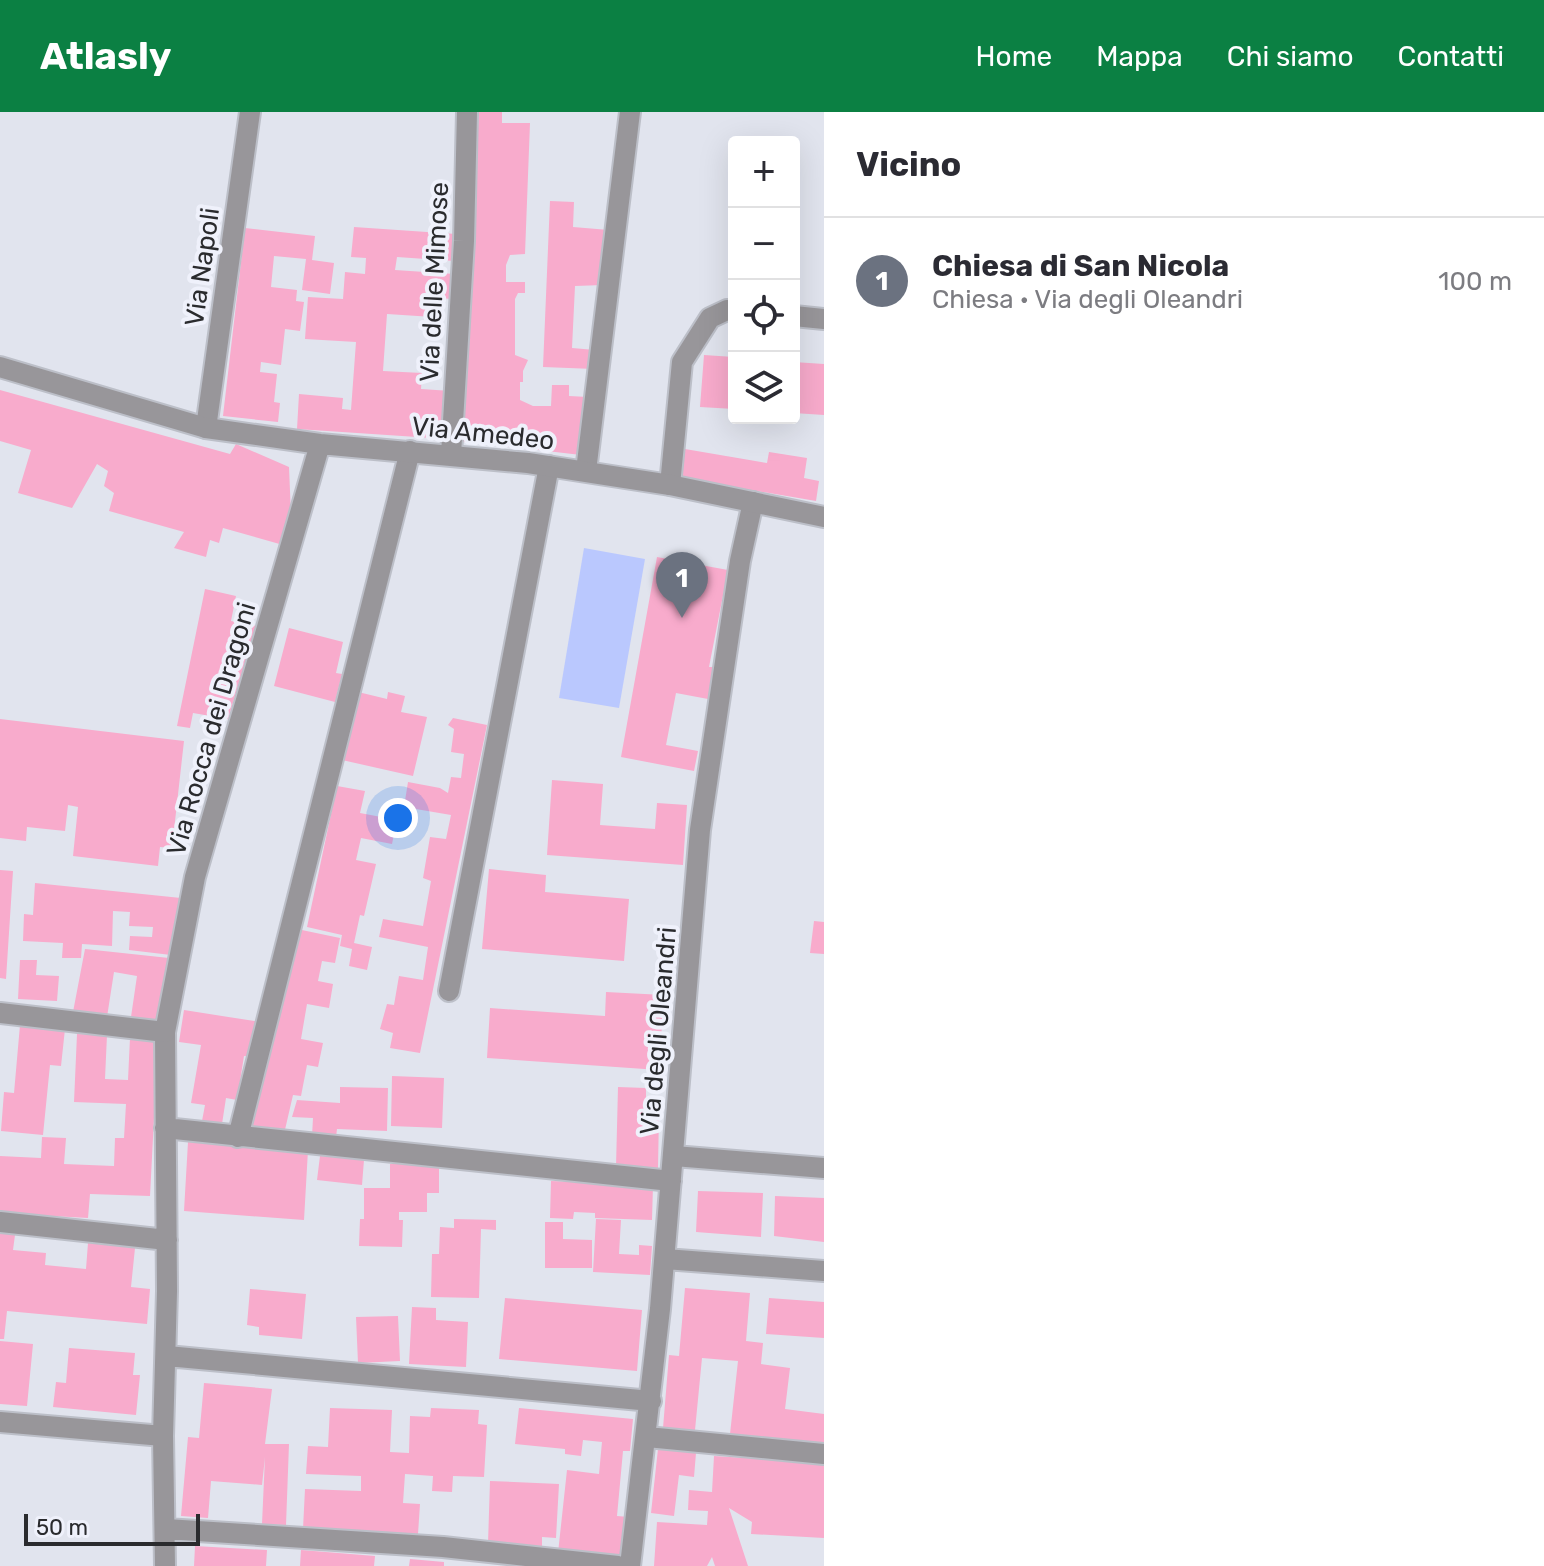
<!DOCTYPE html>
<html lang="it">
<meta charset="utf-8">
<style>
:root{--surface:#fff;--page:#f7f7f7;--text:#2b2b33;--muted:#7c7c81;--line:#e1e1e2;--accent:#0b8043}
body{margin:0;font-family:Rubik,sans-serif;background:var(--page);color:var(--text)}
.controls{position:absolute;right:24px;top:24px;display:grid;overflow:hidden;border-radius:8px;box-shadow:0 8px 32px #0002}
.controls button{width:72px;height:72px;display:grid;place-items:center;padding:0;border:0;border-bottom:2px solid var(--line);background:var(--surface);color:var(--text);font:40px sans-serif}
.scale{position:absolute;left:24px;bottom:20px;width:176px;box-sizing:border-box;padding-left:8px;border:4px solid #2a2b2e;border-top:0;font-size:22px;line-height:28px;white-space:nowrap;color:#2a2b2e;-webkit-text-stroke:6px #eff1fb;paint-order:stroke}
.you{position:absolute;left:398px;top:706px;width:28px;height:28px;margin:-20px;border:6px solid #fff;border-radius:50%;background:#1a73e8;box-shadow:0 0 0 12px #1a73e833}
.badge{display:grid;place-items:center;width:52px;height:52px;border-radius:50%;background:var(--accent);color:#fff;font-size:26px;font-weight:700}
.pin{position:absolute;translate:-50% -66px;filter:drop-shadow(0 2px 4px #0008)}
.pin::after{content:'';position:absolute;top:42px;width:28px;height:24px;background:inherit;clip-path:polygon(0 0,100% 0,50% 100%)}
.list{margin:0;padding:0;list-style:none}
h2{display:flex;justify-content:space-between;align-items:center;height:104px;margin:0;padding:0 32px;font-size:34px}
h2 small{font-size:26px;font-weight:400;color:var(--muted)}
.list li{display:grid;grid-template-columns:52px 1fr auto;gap:24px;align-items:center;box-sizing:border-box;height:128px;padding:0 32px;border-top:2px solid var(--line)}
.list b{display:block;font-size:30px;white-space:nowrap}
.list p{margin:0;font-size:26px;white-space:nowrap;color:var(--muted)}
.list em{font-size:26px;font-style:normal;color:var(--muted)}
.icon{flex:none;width:44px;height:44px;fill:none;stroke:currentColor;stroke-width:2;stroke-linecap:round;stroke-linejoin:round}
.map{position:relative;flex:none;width:824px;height:1454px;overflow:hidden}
header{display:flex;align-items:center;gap:48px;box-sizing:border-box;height:112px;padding:0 40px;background:var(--accent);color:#fff}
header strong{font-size:38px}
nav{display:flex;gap:44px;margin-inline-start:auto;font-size:28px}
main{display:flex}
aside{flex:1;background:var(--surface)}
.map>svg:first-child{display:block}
.green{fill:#bac8fe}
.building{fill:#f8abcc}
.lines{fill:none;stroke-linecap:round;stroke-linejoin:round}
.minor-casing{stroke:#bcbfc8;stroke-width:24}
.tertiary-casing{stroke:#bcbfc8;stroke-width:24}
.minor{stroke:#98969a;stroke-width:20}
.tertiary{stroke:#98969a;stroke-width:20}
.labels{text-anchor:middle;stroke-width:8;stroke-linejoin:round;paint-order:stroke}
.street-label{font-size:26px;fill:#2a2b2e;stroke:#eff1fb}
</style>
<header>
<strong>Atlasly</strong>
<nav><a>Home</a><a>Mappa</a><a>Chi siamo</a><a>Contatti</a></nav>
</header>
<main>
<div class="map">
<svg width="824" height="1454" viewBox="0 0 824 1454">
<rect width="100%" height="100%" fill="#e1e4ee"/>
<!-- green -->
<path class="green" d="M584 436 645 447 619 596 559 586Z"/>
<!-- building -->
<path class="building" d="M479 0H502V11H530L525 142 510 143 506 153V170H525V181H518L515 187V243L528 248 523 259V270H520V288L533 294H551L552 273H569V284L588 285 581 343 459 329Z
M550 89 574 90 573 115 609 118 603 173 575 174 572 236 595 238 594 257 543 255Z
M354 115 456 122 454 149 397 145 395 158 455 162 454 187 435 186 433 205 387 202 383 259 422 261 421 277 451 279 447 327 297 317 299 282 343 286 342 297 351 298 356 230 305 227 308 185 343 187 345 160 365 162 366 146 351 145Z
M245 116 315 124 312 148 334 151 330 182 302 178 306 147 274 144 271 175 297 178 296 189 304 190 300 219 285 217 281 253 261 250 260 260 277 262 274 290 280 291 278 310 223 304Z
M704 243 734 245V297L700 295Z
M794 250 824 252V303L794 301Z
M0 278 230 342 236 332 289 355 291 403 283 433 223 416 219 431 210 428 206 445 174 436 184 420 109 399 114 381 104 374 108 359 97 352 72 396 18 381 31 338 0 329Z
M685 337 767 351 769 340 807 346 804 366 819 369 816 389 680 366Z
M657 445 728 458 709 555H714L708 587 676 581 666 633 698 639 694 659 621 645Z
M205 477 236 484 231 509 256 514 228 607 193 601 190 616 177 614Z
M289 516 343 530 336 561 342 562 335 590 274 574Z
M354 579 387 587 388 580 405 584 401 600 427 605 413 664 342 648Z
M453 606 487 613 420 941 390 936 393 921 380 917 387 892 394 893 399 864 423 868 428 835 379 825 383 807 423 814 431 769 423 766 430 725 446 727 451 703 404 695 408 670 440 676 448 681 451 665 461 666 464 642 451 640 454 617 448 613Z
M0 607 184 629 172 736 160 735 158 754 73 744 78 695 68 693 65 719 27 715 26 729 0 726Z
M552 668 603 672 600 713 655 717 657 691 687 693 683 753 547 743Z
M337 674 365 679 360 701 397 708 392 732 361 726 356 748 376 752 364 804 360 803 354 831 372 835 367 858 349 854 352 837 340 834 342 823 307 815Z
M489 757 546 763 545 780 629 787 624 849 482 837Z
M0 758 13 759 6 867 0 866Z
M35 771 181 786 171 843 129 838 130 824 152 825 153 815 129 814 130 800 113 799 112 834 82 832 81 846H62L63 831 23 829 24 802 33 803Z
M814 809 824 810V842L810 841Z
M297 817 340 826 335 851 322 849 318 869 333 872 329 896 307 892 301 927 323 931 318 955 307 953 301 984 293 983 284 1022 246 1013Z
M85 837 169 846 160 909 131 905 137 864 114 860 107 905 73 900Z
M20 848H37L36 863 59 864 57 889 18 887Z
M606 880 664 883 659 958 487 946 490 896 605 904Z
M184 898 260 910 254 945 244 944 237 988 226 986 222 1012 202 1009 205 993 191 991 201 933 179 930Z
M20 913 65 917 61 954 50 953 43 1023 1 1019 4 980 14 981Z
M77 922 107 923 105 967 128 968 130 926 158 928 150 1084 90 1082 88 1106 0 1101V1044L41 1046 42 1025 66 1026 64 1052 114 1054 115 1026H124L126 992 74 990Z
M392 964 444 966 442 1016 391 1014Z
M340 975 388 976 387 1019 337 1017 336 1025 312 1024 313 1006 292 1005 297 988 340 991Z
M618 975 646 976V1000L659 1001 658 1056 616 1055Z
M188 1030 308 1038 304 1108 184 1099Z
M320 1044 364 1048 362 1073 317 1068Z
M390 1052H439V1081H427V1100H399V1108H403L402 1135 359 1134 360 1107H364V1076H390Z
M551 1069 653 1073 652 1108 595 1106V1101L574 1100 573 1107 550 1106Z
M698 1079 763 1081 761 1125 696 1120Z
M775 1084 824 1086V1130L774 1124Z
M454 1107 496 1108V1118L481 1117 479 1186 431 1185 432 1142H439L440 1115 454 1116Z
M596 1107 621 1108 619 1142 639 1143V1133L652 1134 650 1163 593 1160Z
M545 1110H563V1127L592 1128V1156H545Z
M0 1121 15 1123 13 1138 46 1141 45 1153 86 1157 88 1131 135 1136 131 1175 150 1177 147 1212 7 1199 4 1227H0Z
M685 1176 750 1181 746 1229 763 1231 761 1252 790 1256 785 1297 824 1302V1333L730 1322 738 1249 702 1246 695 1318 663 1316 669 1243 679 1244Z
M250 1177 306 1182 302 1227 259 1223V1215L247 1213Z
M505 1186 642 1198 637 1259 499 1247Z
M769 1186 824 1190V1226L766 1222Z
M412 1195 436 1196V1208L468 1210 466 1255 409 1252Z
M398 1204 400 1249 358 1251 356 1205Z
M0 1229 33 1232 27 1294 0 1292Z
M69 1236 135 1241 133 1263H140L136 1303 53 1295 56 1270 66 1271Z
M204 1271 272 1277 265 1332H289L286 1413 262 1412 265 1345 262 1373 211 1369 208 1406 181 1404 188 1325 199 1326Z
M330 1296 392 1298 390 1340 409 1341 410 1304 430 1305 431 1296 479 1298 478 1312 487 1313 484 1365 453 1364 452 1380 432 1379 433 1364 405 1362 403 1391 420 1392 418 1422 303 1417 305 1377 361 1379V1364L306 1362 308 1334 328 1335Z
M519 1296 633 1307 630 1339H623L617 1404 629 1405 624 1448 558 1441 567 1358 599 1362 602 1330 583 1328 581 1344 565 1342V1337L515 1332Z
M658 1337 696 1341 694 1365 679 1363 674 1404 651 1401Z
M714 1344 824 1351V1426L751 1422 752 1410 729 1396 748 1454H715L712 1445 707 1454H654L657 1410 707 1413 708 1399 688 1398 689 1378 712 1380Z
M490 1369 559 1372 556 1426 542 1425V1434L488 1432Z
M195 1434 267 1438 266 1454H194Z
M301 1438 375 1444 374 1454H300Z
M410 1447 444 1450V1454H409Z"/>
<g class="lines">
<!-- minor casing -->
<g class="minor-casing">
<path id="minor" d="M794 204 824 207
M206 316 250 0
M451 342 464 129 467 0
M586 359 630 0
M670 373 682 250 710 206 727 198 734 199
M449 879 549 354
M165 920 167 1179 163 1324 165 1454
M165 1016 671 1069
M238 1025 410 339
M674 1044 824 1056
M0 1110 167 1128
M665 1147 824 1159
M167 1244 651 1289
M0 1310 163 1324
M647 1325 824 1342
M166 1417 443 1435 618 1454
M630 1454 660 1197 700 718 740 449 753 390"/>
</g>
<!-- tertiary casing -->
<g class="tertiary-casing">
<path id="tertiary" d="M0 255 206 316 320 332 528 351 670 373 824 405
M0 901 165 920 195 765 320 332"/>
</g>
<!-- minor -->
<use href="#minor" class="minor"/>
<!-- tertiary -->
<use href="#tertiary" class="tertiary"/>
</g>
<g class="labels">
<!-- street labels -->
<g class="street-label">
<text transform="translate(202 155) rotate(-82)" y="9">Via Napoli</text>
<text transform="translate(434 170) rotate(-87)" y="9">Via delle Mimose</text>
<text transform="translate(483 321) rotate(6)" y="9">Via Amedeo</text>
<text transform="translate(211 617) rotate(-74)" y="9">Via Rocca dei Dragoni</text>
<text transform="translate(658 919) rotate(-85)" y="9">Via degli Oleandri</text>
</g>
</g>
</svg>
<div class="controls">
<button>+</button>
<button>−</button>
<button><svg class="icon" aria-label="locate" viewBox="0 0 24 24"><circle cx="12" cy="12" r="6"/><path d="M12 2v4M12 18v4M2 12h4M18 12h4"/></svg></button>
<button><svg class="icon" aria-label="layers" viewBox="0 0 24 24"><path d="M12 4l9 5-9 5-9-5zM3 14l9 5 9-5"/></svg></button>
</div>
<div class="scale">50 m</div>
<div class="you"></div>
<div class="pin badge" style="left:682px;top:506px;background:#6b7280">1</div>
</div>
<aside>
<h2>Vicino<small></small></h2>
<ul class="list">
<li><span class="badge" style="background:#6b7280">1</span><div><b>Chiesa di San Nicola</b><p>Chiesa · Via degli Oleandri</p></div><em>100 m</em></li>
</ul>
</aside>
</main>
